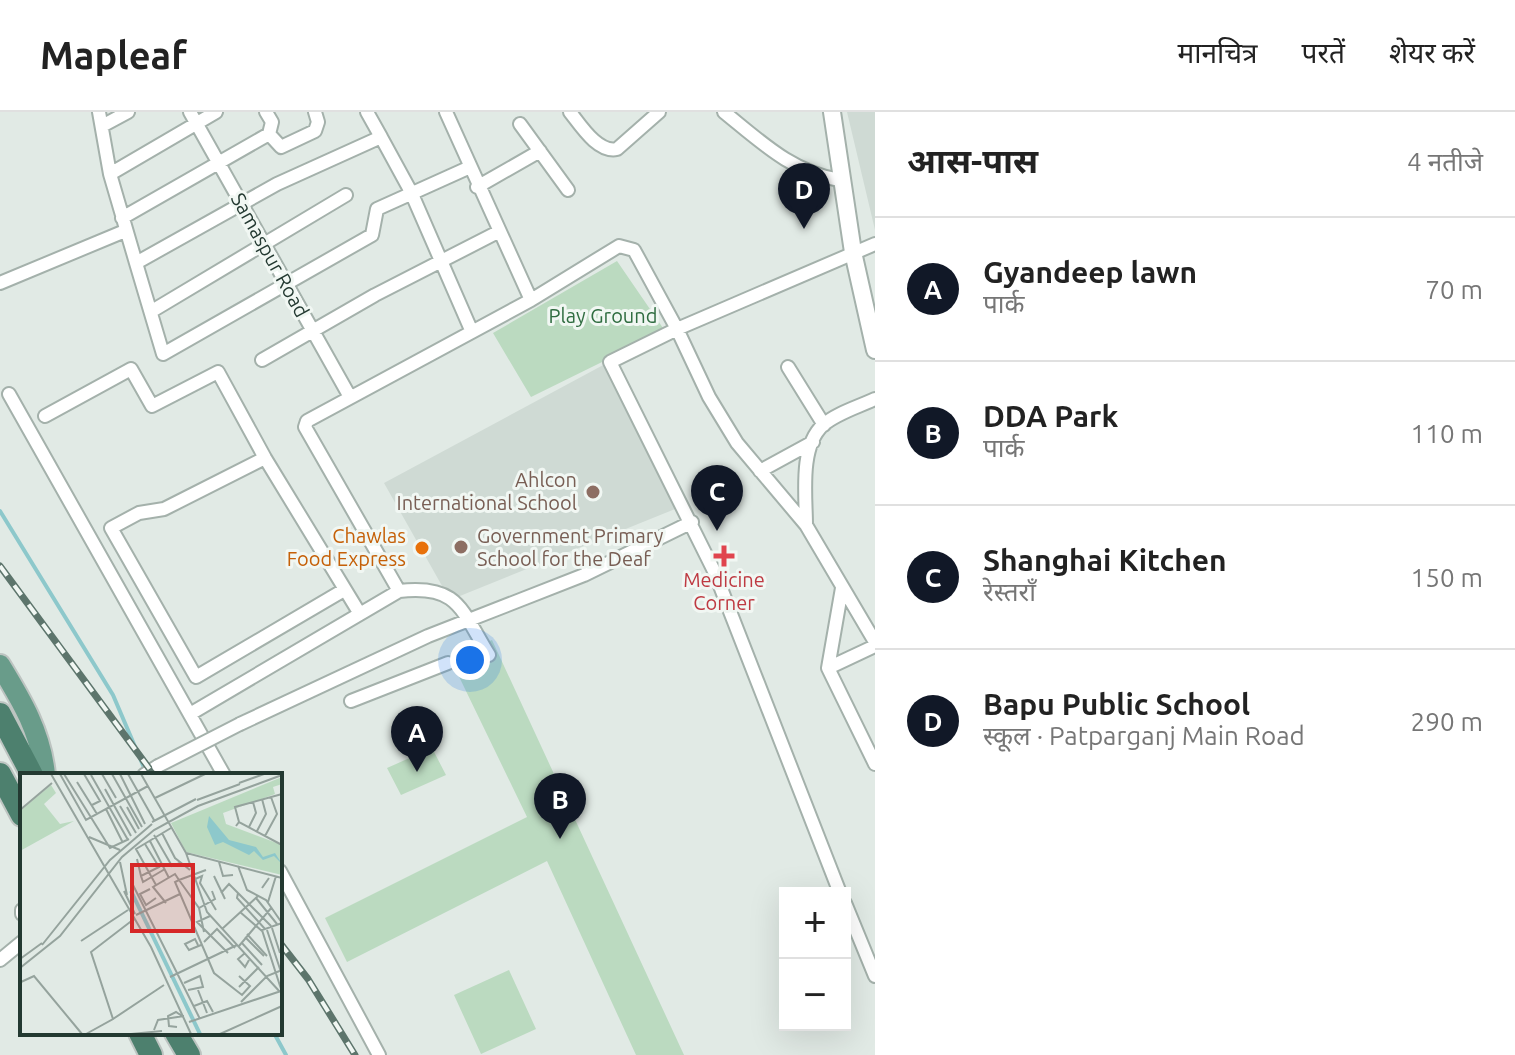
<!DOCTYPE html>
<html lang="hi">
<meta charset="utf-8">
<style>
:root{--surface:#fff;--page:#f2f2f2;--text:#222;--muted:#767676;--line:#e0e0e0;--accent:#111827}
body{margin:0;font-family:Ubuntu,"Noto Sans Devanagari",sans-serif;background:var(--page);color:var(--text)}
.controls{position:absolute;right:24px;bottom:24px;display:grid;overflow:hidden;border-radius:0px;box-shadow:0 8px 32px #0002}
.controls button{width:72px;height:72px;display:grid;place-items:center;padding:0;border:0;border-bottom:2px solid var(--line);background:var(--surface);color:var(--text);font:40px sans-serif}
.you{position:absolute;left:470px;top:548px;width:28px;height:28px;margin:-20px;border:6px solid #fff;border-radius:50%;background:#1a73e8;box-shadow:0 0 0 12px #1a73e833}
.badge{display:grid;place-items:center;width:52px;height:52px;border-radius:50%;background:var(--accent);color:#fff;font-size:26px;font-weight:700}
.pin{position:absolute;translate:-50% -66px;filter:drop-shadow(0 2px 4px #0008)}
.pin::after{content:'';position:absolute;top:42px;width:28px;height:24px;background:inherit;clip-path:polygon(0 0,100% 0,50% 100%)}
.list{margin:0;padding:0;list-style:none}
h2{display:flex;justify-content:space-between;align-items:center;height:104px;margin:0;padding:0 32px;font-size:34px}
h2 small{font-size:26px;font-weight:400;color:var(--muted)}
.list li{display:grid;grid-template-columns:52px 1fr auto;gap:24px;align-items:center;box-sizing:border-box;height:144px;padding:0 32px;border-top:2px solid var(--line)}
.list b{display:block;font-size:30px;white-space:nowrap}
.list p{margin:0;font-size:26px;white-space:nowrap;color:var(--muted)}
.list em{font-size:26px;font-style:normal;color:var(--muted)}
.map{position:relative;flex:none;width:875px;height:943px;overflow:hidden}
header{display:flex;align-items:center;gap:48px;box-sizing:border-box;height:112px;padding:0 40px;background:var(--surface);border-bottom:2px solid var(--line)}
header strong{font-size:38px}
nav{display:flex;gap:44px;margin-inline-start:auto;font-size:28px}
main{display:flex}
aside{flex:1;background:var(--surface)}
.map>svg:first-child{display:block}
.built{fill:#cfdad4}
.green{fill:#bbdac0}
.lines{fill:none;stroke-linecap:round;stroke-linejoin:round}
.stream{stroke:#8dc8cb;stroke-width:4}
.minor-casing{stroke:#a4b1ab;stroke-width:16}
.tertiary-casing{stroke:#a4b1ab;stroke-width:20}
.primary-casing{stroke:#bdc4c1;stroke-width:24}
.trunk-casing{stroke:#bdc4c1;stroke-width:26}
.minor{stroke:#fff;stroke-width:12}
.tertiary{stroke:#fff;stroke-width:16}
.primary{stroke:#699c8a;stroke-width:20}
.trunk{stroke:#4d806e;stroke-width:22}
.rail-casing{stroke:#5d756c;stroke-width:7}
.rail{stroke:#f1f7f3;stroke-width:4;stroke-dasharray:12;stroke-linecap:butt}
.minor-bridge-casing{stroke:#a4b1ab;stroke-width:16;stroke-linecap:butt}
.minor-bridge{stroke:#fff;stroke-width:12}
.education-dot{fill:#8d6e63;stroke:#f1f7f3;stroke-width:3}
.food-dot{fill:#e8710a;stroke:#f1f7f3;stroke-width:3}
.health-dot{fill:#e0444e;stroke:#f1f7f3;stroke-width:3}
.labels{text-anchor:middle;stroke-width:6;stroke-linejoin:round;paint-order:stroke}
.street-label{font-size:20px;fill:#233931;stroke:#f1f7f3}
.park-label{font-size:20px;fill:#306d41;stroke:#f1f7f3}
.education-label{font-size:20px;fill:#785e54;stroke:#f1f7f3;text-anchor:end}
.food-label{font-size:20px;fill:#c56008;stroke:#f1f7f3;text-anchor:end}
.health-label{font-size:20px;fill:#be3a42;stroke:#f1f7f3}
.inset-river{fill:none;stroke:#8dc8cb;stroke-width:4}
.inset-road{fill:none;stroke:#95a39d;stroke-width:2}
.view{fill:#d62828;fill-opacity:0.15;stroke:#d62828;stroke-width:4}
.inset-edge{fill:none;stroke:#233931;stroke-width:4}
</style>
<header>
<strong>Mapleaf</strong>
<nav><a>मानचित्र</a><a>परतें</a><a>शेयर करें</a></nav>
</header>
<main>
<div class="map">
<svg width="875" height="943" viewBox="0 0 875 943">
<rect width="100%" height="100%" fill="#e1eae5"/>
<!-- built -->
<path class="built" d="M847 0H875V118Z
M607 251 685 393 450 488 384 371Z"/>
<!-- green -->
<path class="green" d="M617 149 665 219 531 285 493 221Z
M492 528 684 943H636L547 749 347 850 325 806 527 705 450 546Z
M432 636 446 663 401 683 387 656Z
M509 858 536 917 481 942 454 883Z"/>
<g class="lines">
<!-- stream -->
<path class="stream" d="M0 399 113 583 145 658
M274 921 286 943"/>
<!-- minor casing -->
<g class="minor-casing">
<path id="minor" d="M99 0 110 62 136 151 277 72 381 25 367 0
M190 0 350 285
M446 0 531 188
M570 0C581 14 598 41 617 37L659 0
M724 0C761 30 793 61 840 68
M520 12 568 78
M102 14 128 0
M269 22 281 35 315 19 318 10 315 0
M381 25 411 80 472 220
M110 62 216 0
M477 75 540 39
M122 106 269 22 272 10 266 0
M136 151 163 242 372 123 377 97 468 56
M0 171 125 119
M152 199 346 83
M262 248 375 183 498 120
M788 255 824 313
M9 282 224 663
M45 304 131 257 152 294 218 260 265 346 360 502
M265 346 164 397 139 401 111 416 196 565 344 478
M760 359 813 330
M806 413C806 384 799 335 823 313 837 301 858 295 875 287
M842 476 828 556 875 652
M399 479 305 315 307 309 531 188 619 134 634 138 677 217 875 132
M828 556 875 534
M351 589 448 551
M190 602 399 479C459 472 461 498 489 543
M240 612 428 524 584 463 692 410
M144 663 158 654
M280 759 379 943
M840 781 715 461 610 250 677 217 709 285 737 331 806 413 875 530
M845 791 875 864
M22 798V802
M0 848 22 830"/>
</g>
<!-- tertiary casing -->
<g class="tertiary-casing">
<path id="tertiary" d="M832 0 853 140 875 238"/>
</g>
<!-- primary casing -->
<g class="primary-casing">
<path id="primary" d="M0 553C22 589 41 621 45 663"/>
</g>
<!-- trunk casing -->
<g class="trunk-casing">
<path id="trunk" d="M0 602 32 663
M0 662 22 703
M140 921 151 943
M176 921 189 943"/>
</g>
<!-- minor -->
<use href="#minor" class="minor"/>
<!-- tertiary -->
<use href="#tertiary" class="tertiary"/>
<!-- primary -->
<use href="#primary" class="primary"/>
<!-- trunk -->
<use href="#trunk" class="trunk"/>
<!-- rail casing -->
<g class="rail-casing">
<path id="rail" d="M0 454 154 663
M280 831 308 867 355 943"/>
</g>
<!-- rail -->
<use href="#rail" class="rail"/>
<!-- minor-bridge casing -->
<g class="minor-bridge-casing">
<path id="minor-bridge" d="M158 654 240 612"/>
</g>
<!-- minor-bridge -->
<use href="#minor-bridge" class="minor-bridge"/>
</g>
<!-- markers -->
<g class="education-dot">
<circle cx="593" cy="380" r="8"/>
<circle cx="461" cy="435" r="8"/>
</g>
<circle class="food-dot" cx="422" cy="436" r="8"/>
<path class="health-dot" d="M720 432h8v8h8v8h-8v8h-8v-8h-8v-8h8z"/>
<g class="labels">
<!-- street labels -->
<g class="street-label">
<text transform="translate(270 143) rotate(61)" y="7">Samaspur Road</text>
</g>
<!-- park labels -->
<g class="park-label">
<text x="603" y="211">Play Ground</text>
</g>
<!-- education labels -->
<g class="education-label">
<text x="577" y="375">Ahlcon<tspan x="577" dy="23">International School</tspan></text>
<text x="477" y="431" text-anchor="start">Government Primary<tspan x="477" dy="23">School for the Deaf</tspan></text>
</g>
<!-- food labels -->
<g class="food-label">
<text x="406" y="431">Chawlas<tspan x="406" dy="23">Food Express</tspan></text>
</g>
<!-- health labels -->
<g class="health-label">
<text x="724" y="475">Medicine<tspan x="724" dy="23">Corner</tspan></text>
</g>
</g>
<!-- overview -->
<g transform="translate(20 661)">
<rect width="262" height="262" fill="#e1eae5"/>
<path d="M262 4V11L253 14 255 21 203 40 206 51 262 72V102L166 79 151 50ZM31 12 36 20 24 31 40 51 54 48 0 78V38Z" fill="#bbdac0"/>
<path d="M189 43 209 67 236 74 243 84 255 80 262 91 254 83 243 87 234 78 229 82 203 69 195 72 187 54Z" fill="#8dc8cb"/>
<path class="inset-river" d="M111 118 180 261"/>
<path class="inset-road" d="M31 1 131 174 171 261M40 1 66 47 128 13M44 1 90 75 109 66M64 1 80 28 72 32M82 1 96 25M92 1 122 54M100 1 125 51M108 1 134 47M121 1 166 80 262 105M71 2 108 67M57 9 77 41M219 10 244 1M85 16 111 63M135 25 185 1M177 27 220 11M100 33 116 60M107 34 119 56M86 36 103 70M0 37 32 10M132 49 176 26M219 49 215 34 262 21M216 53 219 49 262 72M229 54 236 40 233 29M237 58 246 41 242 26M142 60 155 85 170 97M134 62 152 93 160 90M245 63 257 41 251 24M69 64 100 77M130 68 149 105M166 80 187 139 260 219M117 86 121 103 139 94 125 71M100 89 107 122M199 89 203 103 213 102M218 93 227 117 246 127 262 150M121 103 123 109 145 96M194 103 205 126M249 105 242 115 249 105M173 107 182 103 180 110 196 137M113 112 180 246M136 112 116 76 151 55M130 116 120 121 126 132 136 125M104 118 115 141M192 118 195 126 179 135 159 107 155 109 194 200 222 222 230 213 219 203M201 120 209 111 251 153M218 120 217 125 245 156M236 125 257 151M248 129 256 103M146 130 133 114 155 101 159 107 186 97M179 135 184 159M220 139 242 158M116 142 160 121M190 143 177 149 208 180M252 155 260 180M202 156 238 123M247 157 262 202M227 161 247 183M225 164 244 183M61 168 108 137M184 169 197 156 215 175M221 169 242 192M22 172 90 87 132 51M178 172 175 166 165 171 169 177 181 172M219 173 252 134M225 180 218 186 225 194 229 187M0 186 22 170M0 195 40 163 102 84 134 57 178 33 262 2M150 204 217 172M1 209 14 203 62 261M164 210 180 203 183 214 168 217M219 214 239 194M261 216 242 157 262 150M178 217 187 240M221 229 247 203 262 197M174 233 187 228 193 239M93 246 144 212M169 249 261 218M157 254 149 253 148 243 156 239 162 243M134 257 138 247 164 243M66 261 93 246 71 179 114 146M111 261 142 258M200 261 262 233"/>
<path class="view" d="M112 92H173V158H112Z"/>
<rect width="262" height="262" class="inset-edge"/>
</g>
</svg>
<div class="controls">
<button>+</button>
<button>−</button>
</div>
<div class="you"></div>
<div class="pin badge" style="left:417px;top:660px">A</div>
<div class="pin badge" style="left:560px;top:727px">B</div>
<div class="pin badge" style="left:717px;top:419px">C</div>
<div class="pin badge" style="left:804px;top:117px">D</div>
</div>
<aside>
<h2>आस-पास<small>4 नतीजे</small></h2>
<ul class="list">
<li><span class="badge">A</span><div><b>Gyandeep lawn</b><p>पार्क</p></div><em>70 m</em></li>
<li><span class="badge">B</span><div><b>DDA Park</b><p>पार्क</p></div><em>110 m</em></li>
<li><span class="badge">C</span><div><b>Shanghai Kitchen</b><p>रेस्तराँ</p></div><em>150 m</em></li>
<li><span class="badge">D</span><div><b>Bapu Public School</b><p>स्कूल · Patparganj Main Road</p></div><em>290 m</em></li>
</ul>
</aside>
</main>
